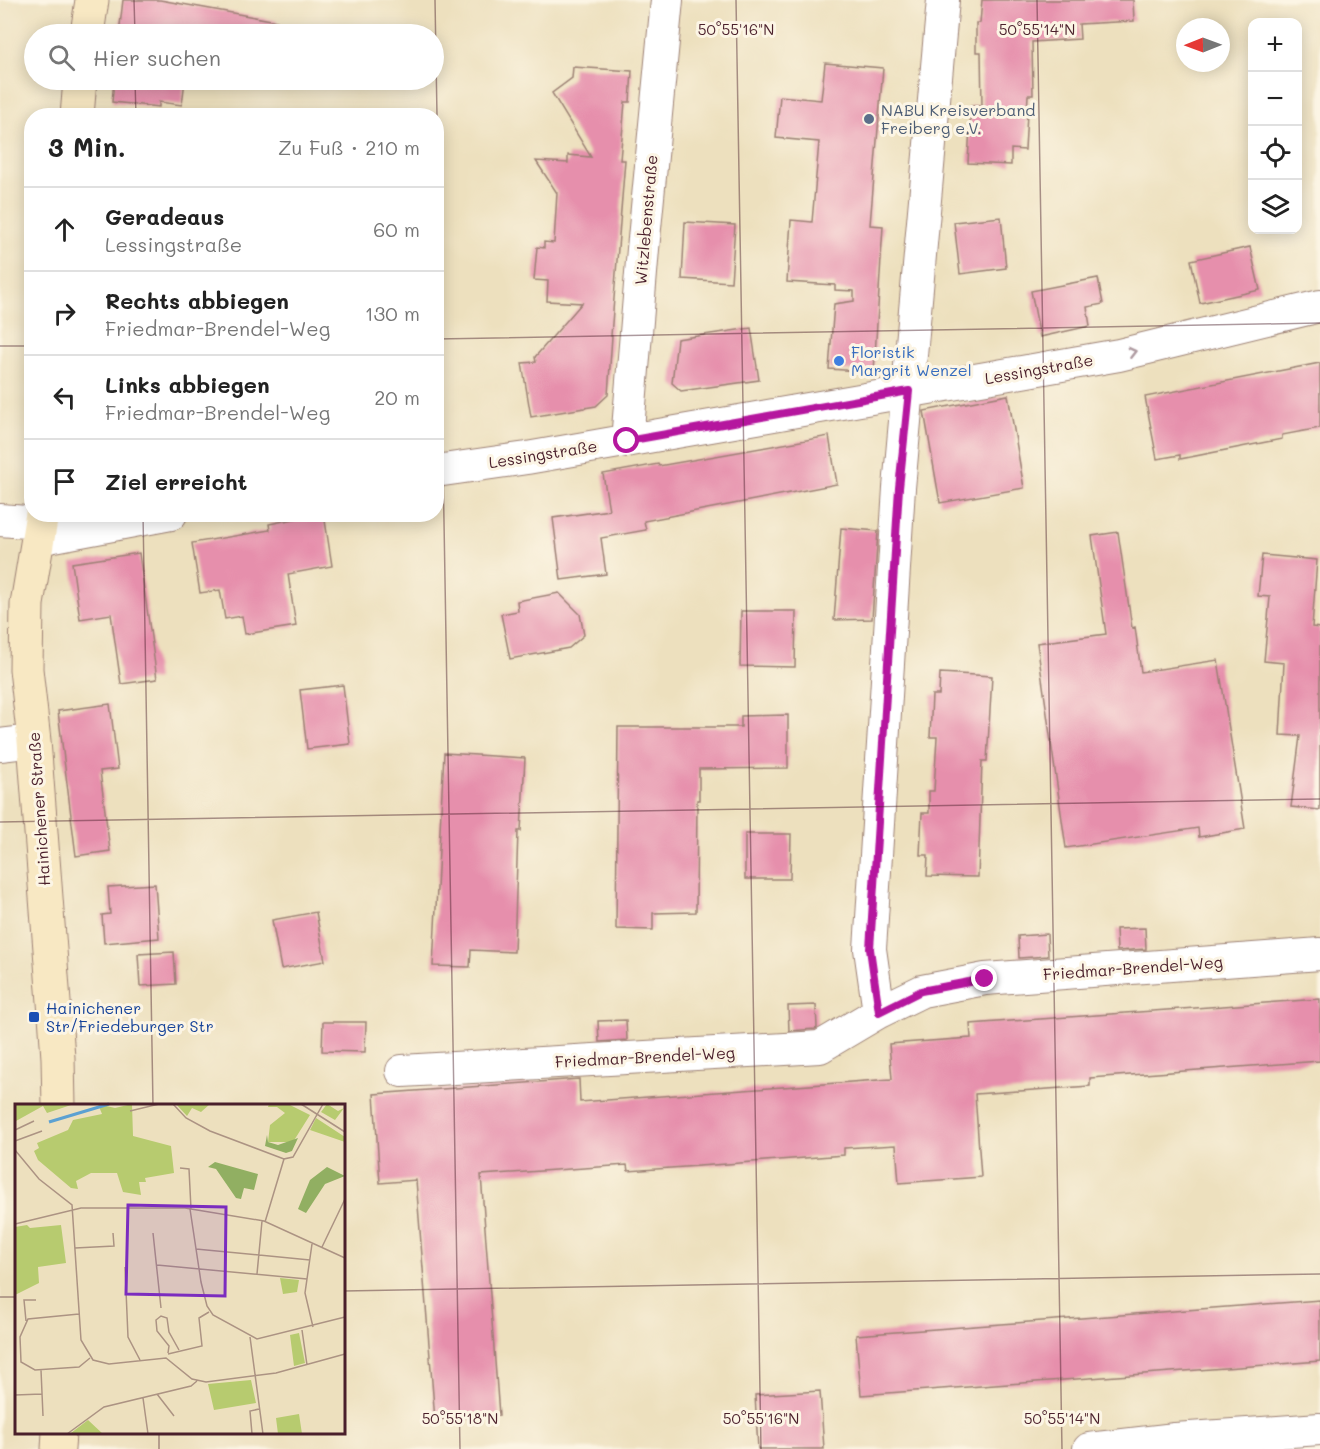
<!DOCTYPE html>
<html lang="de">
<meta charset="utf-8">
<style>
:root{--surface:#fff;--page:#f6f6f6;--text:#222;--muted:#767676;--line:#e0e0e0}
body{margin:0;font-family:Mali,sans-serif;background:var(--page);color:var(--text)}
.controls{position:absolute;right:18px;top:18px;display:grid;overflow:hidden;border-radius:12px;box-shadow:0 3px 15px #0003}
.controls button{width:54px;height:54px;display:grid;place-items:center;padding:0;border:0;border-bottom:2px solid var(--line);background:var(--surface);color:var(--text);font:30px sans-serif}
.compass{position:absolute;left:1176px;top:18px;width:54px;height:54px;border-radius:50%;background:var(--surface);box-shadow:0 3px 15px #0003;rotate:269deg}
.stop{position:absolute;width:18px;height:18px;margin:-14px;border:4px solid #b5179e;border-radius:50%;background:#fff}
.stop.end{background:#b5179e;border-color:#fff;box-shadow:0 2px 6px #0008}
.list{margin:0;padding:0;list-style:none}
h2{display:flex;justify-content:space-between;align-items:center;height:78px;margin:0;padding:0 24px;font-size:26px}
h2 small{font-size:20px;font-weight:400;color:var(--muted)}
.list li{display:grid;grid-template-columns:39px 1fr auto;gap:18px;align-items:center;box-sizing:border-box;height:84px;padding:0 24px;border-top:2px solid var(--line)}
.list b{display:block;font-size:22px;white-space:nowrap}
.list p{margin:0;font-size:20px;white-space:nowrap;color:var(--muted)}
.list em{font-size:20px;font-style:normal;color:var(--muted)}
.icon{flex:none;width:33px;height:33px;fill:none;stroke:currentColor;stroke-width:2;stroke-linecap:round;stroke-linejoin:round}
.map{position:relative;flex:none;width:1320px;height:1449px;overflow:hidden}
.search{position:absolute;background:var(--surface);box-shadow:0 3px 15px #0003;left:24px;top:24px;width:420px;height:66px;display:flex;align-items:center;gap:15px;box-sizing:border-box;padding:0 21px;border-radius:33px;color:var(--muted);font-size:22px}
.panel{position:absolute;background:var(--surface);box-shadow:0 3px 15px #0003;left:24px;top:108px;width:420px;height:414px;border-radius:24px}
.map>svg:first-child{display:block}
.building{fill:#e68fac}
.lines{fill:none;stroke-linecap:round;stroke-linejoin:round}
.street-casing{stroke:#9c8074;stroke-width:34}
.secondary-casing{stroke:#9c8074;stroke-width:35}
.street{stroke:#fff;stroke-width:32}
.secondary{stroke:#f8e8c3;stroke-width:33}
.oneway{stroke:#ae9aa0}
.route{stroke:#b5179e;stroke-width:8}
.ticks{fill:none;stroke:#4a1f2b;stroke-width:1.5;stroke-opacity:0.45}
.service-dot{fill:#5c6f8a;stroke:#fcf5e5;stroke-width:2}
.shop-dot{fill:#3f7fe0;stroke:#fcf5e5;stroke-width:2}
.transit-dot{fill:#1a4fb4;stroke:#fcf5e5;stroke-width:2}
.labels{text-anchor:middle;stroke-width:6;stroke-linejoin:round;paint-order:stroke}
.service-label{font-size:16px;fill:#4e5e75;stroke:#fcf5e5;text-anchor:start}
.street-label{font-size:16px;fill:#4a1f2b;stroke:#fcf5e5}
.shop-label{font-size:16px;fill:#366cbe;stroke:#fcf5e5;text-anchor:start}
.transit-label{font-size:16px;fill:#164399;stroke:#fcf5e5;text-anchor:start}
.inset-river{fill:none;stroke:#5ca1d2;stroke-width:3}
.inset-road{fill:none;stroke:#ac9383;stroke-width:1.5}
.view{fill:#7b2cbf;fill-opacity:0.15;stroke:#7b2cbf;stroke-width:3}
.inset-edge{fill:none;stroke:#4a1f2b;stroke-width:3}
.ticks-label{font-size:15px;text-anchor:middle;fill:#4a1f2b;stroke:#fcf5e5;stroke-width:6;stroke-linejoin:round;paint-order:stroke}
</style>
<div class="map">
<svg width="1320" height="1449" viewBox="0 0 1320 1449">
<rect width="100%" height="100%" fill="#fcf5e5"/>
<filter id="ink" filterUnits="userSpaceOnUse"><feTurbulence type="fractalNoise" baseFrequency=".0167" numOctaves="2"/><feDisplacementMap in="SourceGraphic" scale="12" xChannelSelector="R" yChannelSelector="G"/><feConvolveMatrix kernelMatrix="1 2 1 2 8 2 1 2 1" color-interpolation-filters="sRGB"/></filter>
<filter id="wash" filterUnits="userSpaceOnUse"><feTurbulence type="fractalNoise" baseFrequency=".008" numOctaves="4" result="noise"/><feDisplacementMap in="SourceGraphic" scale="24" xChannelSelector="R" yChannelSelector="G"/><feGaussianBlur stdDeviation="1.35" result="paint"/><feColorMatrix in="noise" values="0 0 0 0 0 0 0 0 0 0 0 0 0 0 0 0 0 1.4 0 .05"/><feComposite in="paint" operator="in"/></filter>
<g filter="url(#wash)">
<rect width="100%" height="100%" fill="#ede0be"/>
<g id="blocks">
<!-- building -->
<path class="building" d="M123 0H160L277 21 276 34H119Z
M982 0H1133L1134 21 1079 24 1080 39 1032 42 1033 95H1028L1025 150 1011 149V165L968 163 971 106H982L981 52H976V23H980Z
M825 63 883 68 870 225 883 226 874 372 829 369 834 304 854 301V291L835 290V285L787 282 791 220 812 222 819 142 776 138 780 96 821 100Z
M573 67 632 71 630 102H625L620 160H625L611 336H612L608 395 596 406 531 417 522 363 536 362 535 357 582 303 547 301 548 281 534 280 537 247 544 248V242L554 243 557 193 536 161 568 163V155L591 157 552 93 572 78Z
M114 80H185L182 105 159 102V107L112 102Z
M1001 217 1006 268 960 274 954 222Z
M685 222 735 225 731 282 682 279Z
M1250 247 1260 290 1200 303 1191 260Z
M1098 278 1103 304 1087 307 1090 326 1040 337 1031 291Z
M751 328 759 380 681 391 672 383 677 339Z
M1320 363V428L1282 435V439L1180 459V455L1157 459 1145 397Z
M1008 395 1024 488 940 503 924 411Z
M829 436 837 484 644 521 646 530 601 538 606 574 561 580 553 518 609 510 603 474 658 464 659 466Z
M319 514H324L332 566 288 574 296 626 245 634 242 616 225 619 220 590 200 593 192 543 270 530 269 524Z
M841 528 878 531 872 619 834 620Z
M1118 532 1132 628 1135 627 1141 672 1218 660 1245 829 1199 837 1198 828 1066 848 1037 643 1106 634 1092 536Z
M139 553 157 679 121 684 111 614 80 619 72 563Z
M1262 555 1317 560 1312 627 1320 628V810L1291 807 1300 736 1280 735 1284 663 1264 661 1270 597 1258 596Z
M559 593 580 614 584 635 569 648 510 659 501 614 518 611 517 601Z
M741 611H796L795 667 740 666Z
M940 673 992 676 987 761H982L978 877 927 876 928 855H920L922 813H929V791H934L937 737H930L932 695H939Z
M343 685 350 744 307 749 300 690Z
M110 704 118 769 100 771 110 851 76 856 58 711Z
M788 715V768L699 769V800H697L696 912 653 913V930L616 929 618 727H741V716Z
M444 753 525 758 521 831H518L514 952 471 950 470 967 433 966Z
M745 834H791L790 879H745Z
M155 884 159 938 104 943 102 915 110 914 108 887Z
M316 912 325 961 281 969 272 920Z
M1145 928 1146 949 1117 951 1116 929Z
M1047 934 1048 956 1019 958 1018 936Z
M174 952 176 984 140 986 138 954Z
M1320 999V1061L1090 1078V1086L975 1094 981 1177 899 1183 896 1145 844 1148V1155L727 1164 628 1171 627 1165 481 1175 499 1415 435 1420 416 1180 380 1183 374 1094 579 1079 580 1102 892 1079 889 1044 971 1038 970 1024Z
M816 1005 817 1028 815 1029 789 1031 788 1006Z
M626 1020 627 1040 599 1042 598 1021Z
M323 1022H366L365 1052 322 1051Z
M1320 1300V1361L861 1395 856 1335Z
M820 1391 824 1449H758L755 1395Z"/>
</g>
</g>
<g filter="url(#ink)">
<use href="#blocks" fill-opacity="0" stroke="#9c8074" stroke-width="1.5"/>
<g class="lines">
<!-- street casing -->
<g class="street-casing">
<path id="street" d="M627 441 643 249 667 0
M436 471 527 458 1119 355 1320 306
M0 520 40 523
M38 539 171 514
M0 745 34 741
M879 1012 870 949 878 824 899 488 943 0
M402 1071 820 1047 879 1012 922 991 985 979 1320 954
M1089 1449 1175 1439 1320 1429"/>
</g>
<!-- secondary casing -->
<g class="secondary-casing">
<path id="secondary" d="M87 34 92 0
M77 116 80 80
M42 514 27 604 26 669 34 741 55 1015 58 1058 59 1106
M58 1449 59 1432"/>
</g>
<!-- street -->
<use href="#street" class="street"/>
<!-- secondary -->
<use href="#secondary" class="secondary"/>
</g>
<!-- one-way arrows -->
<defs><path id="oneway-chevron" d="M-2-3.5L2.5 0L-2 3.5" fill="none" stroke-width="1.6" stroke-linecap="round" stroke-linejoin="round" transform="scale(1.5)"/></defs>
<use class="oneway" href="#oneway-chevron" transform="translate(1132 352) rotate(-14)"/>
</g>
<g class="lines" filter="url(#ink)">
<!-- route -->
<path class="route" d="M627 441 909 391 899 488 870 949 879 1012 921 991 985 979"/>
</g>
<!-- ticks -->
<path class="ticks" d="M134 0 135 34M435 0 460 1449M736 0 761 1449M1037 0 1062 1449M135 80 136 116M436 339 1320 323M0 346H32M143 514 153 1106M0 822 1320 799M344 1291 1320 1274M0 1297H16M159 1432V1449"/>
<!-- markers -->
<circle class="service-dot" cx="869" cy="119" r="6"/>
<circle class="shop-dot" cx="839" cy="361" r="6"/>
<rect class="transit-dot" x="28" y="1011" width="12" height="12" rx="3"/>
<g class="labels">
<!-- service labels -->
<g class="service-label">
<text x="881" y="116">NABU Kreisverband<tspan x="881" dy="18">Freiberg e.V.</tspan></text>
</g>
<!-- street labels -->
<g class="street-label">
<text transform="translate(646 220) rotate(-85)" y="6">Witzlebenstraße</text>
<text transform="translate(1039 369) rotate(-10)" y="6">Lessingstraße</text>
<text transform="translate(543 454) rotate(-9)" y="6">Lessingstraße</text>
<text transform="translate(39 809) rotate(-94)" y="6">Hainichener Straße</text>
<text transform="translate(1133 968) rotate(-4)" y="6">Friedmar-Brendel-Weg</text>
<text transform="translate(645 1057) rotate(-3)" y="6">Friedmar-Brendel-Weg</text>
</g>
<!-- shop labels -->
<g class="shop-label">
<text x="851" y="358">Floristik<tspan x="851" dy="18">Margrit Wenzel</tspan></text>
</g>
<!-- transit labels -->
<g class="transit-label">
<text x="46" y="1014">Hainichener<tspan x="46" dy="18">Str/Friedeburger Str</tspan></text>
</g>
</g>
<!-- overview -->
<g transform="translate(15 1104)">
<rect width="330" height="330" fill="#ede0be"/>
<path d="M0 0H59L32 9 28 2 1 17ZM83 0 100 4 117 0 118 32 156 42 159 69 130 74 131 78H124L126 91 108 88 102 69H76L61 77 63 85 56 84 23 56 19 47 24 44 22 39 53 26 58 16 87 10ZM161 0H195L186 8 177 4 172 12ZM254 0H273L295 11 278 38H253L255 21 270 9 262 3H253ZM312 0 323 7 329 4 320 16 306 8ZM301 14 330 33V38L295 26ZM12 121 15 124 46 121 51 159 23 163 24 179 0 191V123ZM265 174 284 176 282 188 268 190ZM284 229 290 259 279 262 275 231ZM236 276 241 299 199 306 193 280ZM284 310 287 330H263L261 314ZM73 316 88 330 56 329Z" fill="#b7cb6f"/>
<path d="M252 31 253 38 263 41 283 34 277 47 271 49 250 42ZM200 58 243 70 239 86 229 84 226 95 221 94 201 65 193 63ZM312 63 330 72 310 80 291 109 283 105 295 76Z" fill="#91af62"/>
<path class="inset-river" d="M34 18 94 0"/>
<path class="inset-road" d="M158 0 171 14 195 27 269 55M286 0 330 28M115 7 144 0M0 26 19 17M0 37 27 27M0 46 24 75 57 101 66 236 78 256 94 260 151 254 177 275 191 278 261 269 330 250M165 64 174 65 176 105M175 105 186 178 192 202 198 211 242 235 330 213M250 118 269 55 278 53 308 0M0 120 66 104H170L249 117 330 154M138 129 146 204M297 140 290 189 298 223M307 143 330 95M60 144 99 142 98 129M181 145 295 156M142 161 292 175M110 163 113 233 125 256M242 170 247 117M64 210 13 215 5 233 6 258 20 266 64 263 75 254M11 217 9 196H21M287 226 292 261M235 233 248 330M153 249 154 242 142 227 141 216 146 212 152 214 154 228 164 246M153 250 187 242 184 214 194 208M26 266 28 312M142 290 159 312M0 291 27 290M128 294 133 330M52 330 89 303 176 282 182 277M147 330H168M237 330 235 307 244 305"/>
<path class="view" d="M113 101 211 103 210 192 111 190Z"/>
<rect width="330" height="330" class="inset-edge"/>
</g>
<g class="ticks-label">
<text x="736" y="35">50°55'16"N</text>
<text x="1037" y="35">50°55'14"N</text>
<text x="460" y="1424">50°55'18"N</text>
<text x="761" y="1424">50°55'16"N</text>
<text x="1062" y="1424">50°55'14"N</text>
</g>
</svg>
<div class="controls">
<button>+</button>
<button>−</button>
<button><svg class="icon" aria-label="locate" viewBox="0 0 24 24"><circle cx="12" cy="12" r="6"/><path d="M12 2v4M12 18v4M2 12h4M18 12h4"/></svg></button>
<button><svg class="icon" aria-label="layers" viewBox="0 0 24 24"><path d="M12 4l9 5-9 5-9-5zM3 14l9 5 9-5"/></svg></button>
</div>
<svg class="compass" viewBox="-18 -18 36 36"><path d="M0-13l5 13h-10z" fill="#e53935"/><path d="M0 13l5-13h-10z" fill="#767676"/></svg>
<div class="stop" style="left:627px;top:441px"></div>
<div class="stop end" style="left:985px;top:979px"></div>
<div class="search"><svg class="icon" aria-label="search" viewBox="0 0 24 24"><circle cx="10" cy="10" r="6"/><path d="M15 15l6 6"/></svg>Hier suchen</div>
<section class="panel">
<h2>3 Min.<small>Zu Fuß · 210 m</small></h2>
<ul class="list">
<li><svg class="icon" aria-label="ahead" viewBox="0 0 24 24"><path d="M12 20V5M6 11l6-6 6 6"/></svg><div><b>Geradeaus</b><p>Lessingstraße</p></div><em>60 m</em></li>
<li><svg class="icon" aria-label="right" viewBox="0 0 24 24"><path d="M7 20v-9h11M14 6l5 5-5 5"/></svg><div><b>Rechts abbiegen</b><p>Friedmar-Brendel-Weg</p></div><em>130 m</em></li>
<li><svg class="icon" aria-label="left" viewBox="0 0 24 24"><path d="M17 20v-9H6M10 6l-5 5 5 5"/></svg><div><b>Links abbiegen</b><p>Friedmar-Brendel-Weg</p></div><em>20 m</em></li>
<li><svg class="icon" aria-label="arrive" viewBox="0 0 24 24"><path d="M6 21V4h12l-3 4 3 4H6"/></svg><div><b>Ziel erreicht</b></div></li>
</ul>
</section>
</div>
